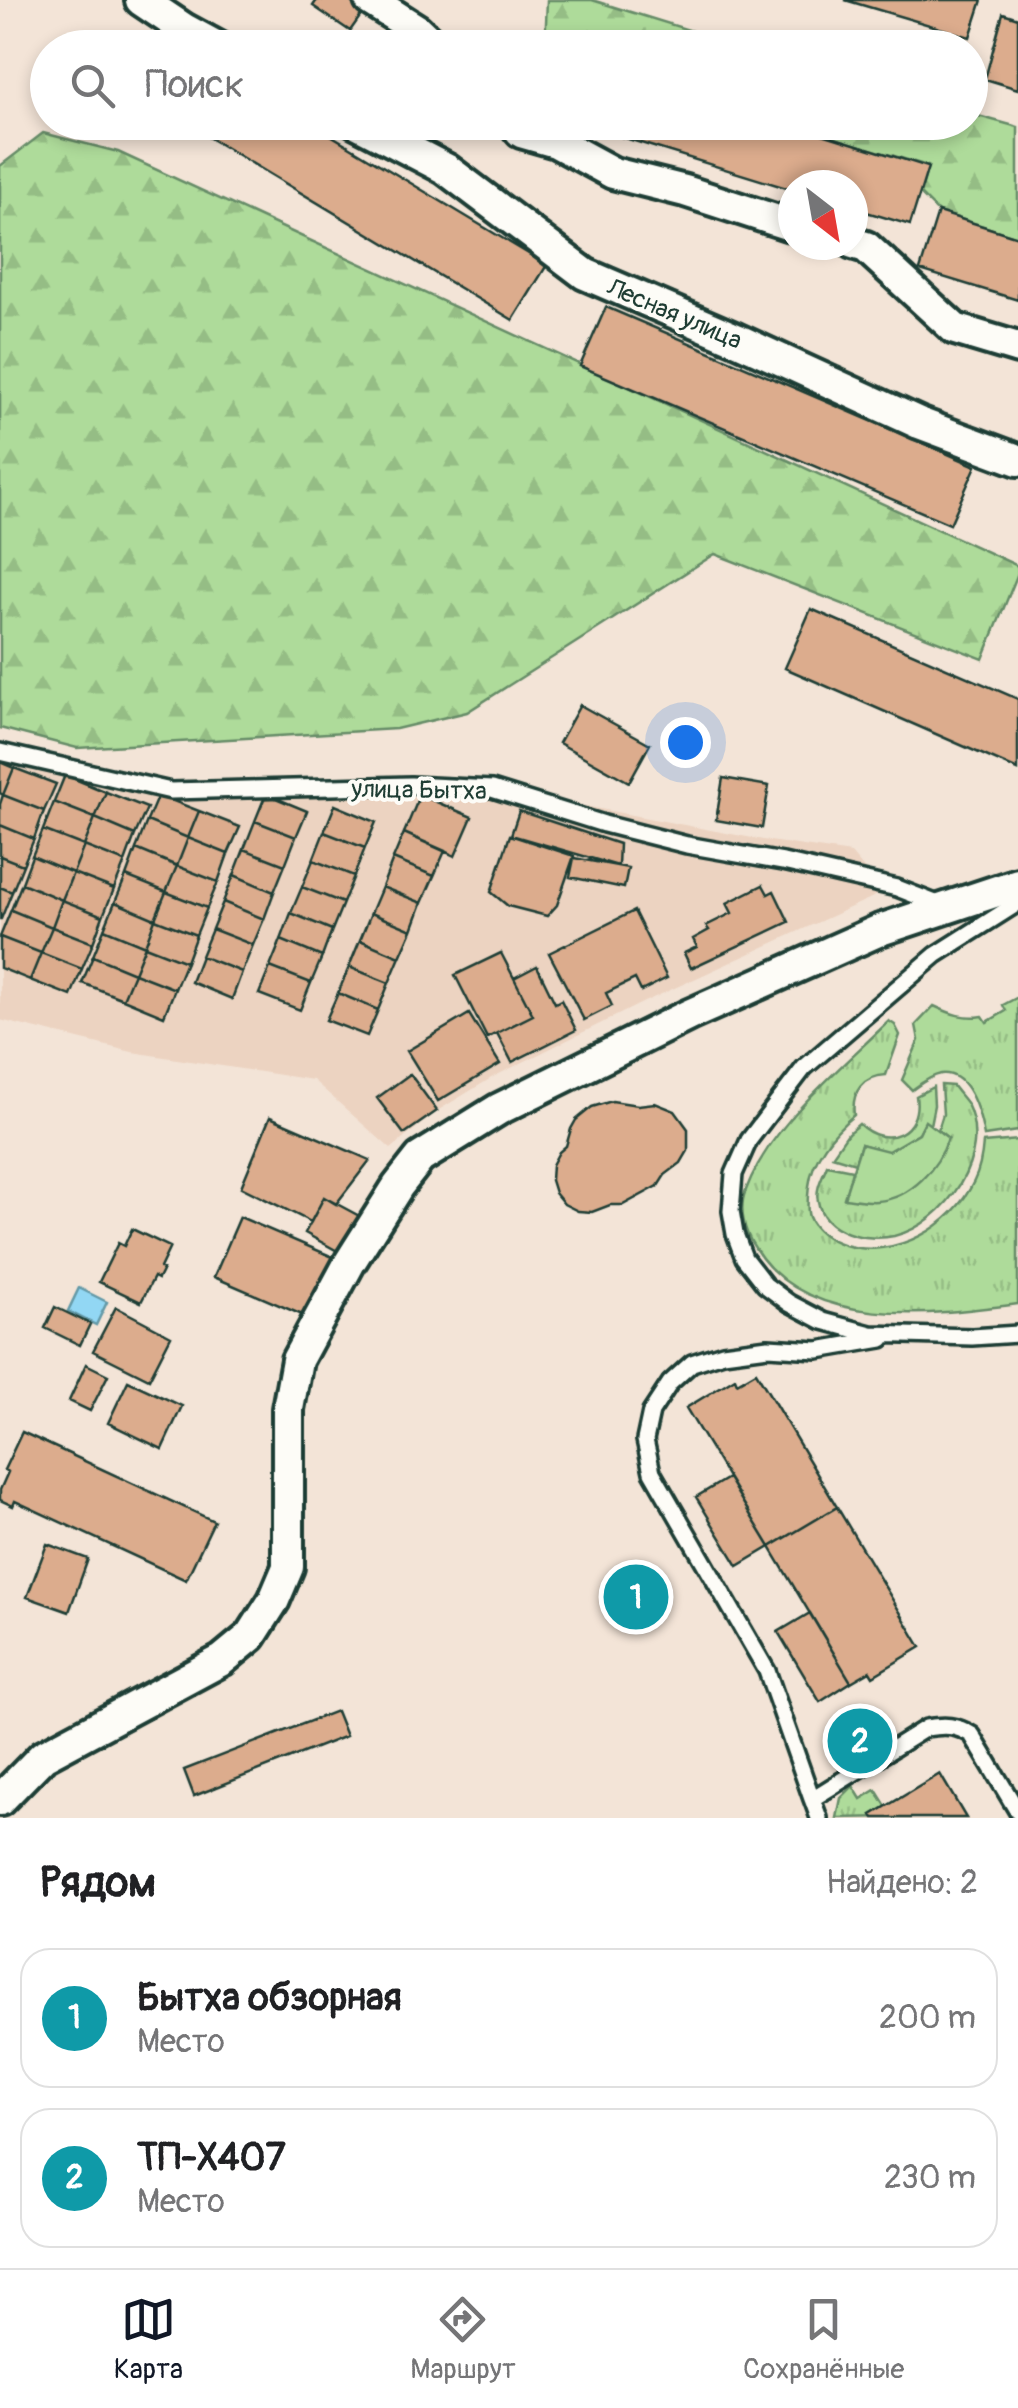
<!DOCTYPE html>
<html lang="ru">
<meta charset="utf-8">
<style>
:root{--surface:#fff;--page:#f6f6f6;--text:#202124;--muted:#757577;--line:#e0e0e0;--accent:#111827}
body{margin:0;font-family:Pangolin,sans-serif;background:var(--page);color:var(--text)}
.compass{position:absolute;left:778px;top:170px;width:90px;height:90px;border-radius:50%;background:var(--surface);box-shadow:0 5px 15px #0003;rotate:149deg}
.you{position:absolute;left:685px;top:742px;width:35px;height:35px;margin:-25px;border:8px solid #fff;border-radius:50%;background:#1a73e8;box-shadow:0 0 0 15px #1a73e833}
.badge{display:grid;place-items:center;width:65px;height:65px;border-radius:50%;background:var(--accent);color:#fff;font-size:32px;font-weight:700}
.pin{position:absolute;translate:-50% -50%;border:5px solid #fff;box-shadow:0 2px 10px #0006}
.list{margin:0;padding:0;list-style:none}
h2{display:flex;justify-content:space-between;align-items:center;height:130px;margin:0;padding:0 40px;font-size:42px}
h2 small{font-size:32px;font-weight:400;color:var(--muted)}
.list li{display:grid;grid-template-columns:65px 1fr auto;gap:30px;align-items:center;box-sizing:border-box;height:140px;margin:0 20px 20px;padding:0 20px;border:2px solid var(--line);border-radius:30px}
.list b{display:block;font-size:38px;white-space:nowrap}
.list p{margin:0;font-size:32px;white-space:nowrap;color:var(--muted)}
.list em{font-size:32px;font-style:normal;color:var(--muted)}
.icon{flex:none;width:55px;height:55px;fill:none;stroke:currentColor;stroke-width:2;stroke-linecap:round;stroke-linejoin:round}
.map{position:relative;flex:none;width:1018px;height:1818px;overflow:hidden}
.search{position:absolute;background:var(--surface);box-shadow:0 5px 15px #0003;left:30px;right:30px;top:30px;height:110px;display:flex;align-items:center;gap:25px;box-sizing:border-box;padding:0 35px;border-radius:55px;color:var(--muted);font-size:38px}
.sheet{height:450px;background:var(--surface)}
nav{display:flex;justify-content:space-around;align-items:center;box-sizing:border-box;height:140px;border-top:2px solid var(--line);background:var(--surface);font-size:28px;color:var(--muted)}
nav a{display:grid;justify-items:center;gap:5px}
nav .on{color:var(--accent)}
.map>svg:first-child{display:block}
.built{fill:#ecd3c1}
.grass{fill:url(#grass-tufts);stroke:#668c67;stroke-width:2.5}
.forest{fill:url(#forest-firs);stroke:#668c67;stroke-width:2.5}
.green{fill:#aedb9a;stroke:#668c67;stroke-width:2.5}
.water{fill:#92d7f4;stroke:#6499a7;stroke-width:2.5}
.building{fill:#dcac8d;stroke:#1f3d34;stroke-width:2.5}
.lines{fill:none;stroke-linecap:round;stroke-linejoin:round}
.lane-casing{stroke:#1f3d34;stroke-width:22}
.street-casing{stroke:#1f3d34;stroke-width:38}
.lane{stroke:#fdfcf7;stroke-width:15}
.street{stroke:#fdfcf7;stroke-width:30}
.labels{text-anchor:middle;stroke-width:8;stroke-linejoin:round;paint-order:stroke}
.street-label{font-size:25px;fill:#1f3d34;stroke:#fdfcf7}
</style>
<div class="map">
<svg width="1018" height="1818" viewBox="0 0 1018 1818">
<defs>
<pattern id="grass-tufts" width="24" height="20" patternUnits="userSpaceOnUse" patternTransform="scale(2.5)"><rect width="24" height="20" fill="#aedb9a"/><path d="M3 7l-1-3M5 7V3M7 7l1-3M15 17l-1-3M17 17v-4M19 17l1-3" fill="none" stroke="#95bd85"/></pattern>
<pattern id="forest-firs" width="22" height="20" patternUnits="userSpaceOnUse" patternTransform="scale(2.5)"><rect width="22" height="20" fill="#aedb9a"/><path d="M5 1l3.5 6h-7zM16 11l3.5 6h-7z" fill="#95bd85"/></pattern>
</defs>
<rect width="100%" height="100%" fill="#f3e4d7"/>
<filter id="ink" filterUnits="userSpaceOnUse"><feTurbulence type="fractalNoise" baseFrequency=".01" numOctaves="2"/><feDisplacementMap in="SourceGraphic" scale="20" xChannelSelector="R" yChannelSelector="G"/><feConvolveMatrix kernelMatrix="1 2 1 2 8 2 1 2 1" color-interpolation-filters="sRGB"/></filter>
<g filter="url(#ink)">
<!-- built -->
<path class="built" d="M0 750 167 782 532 796 763 840 851 853 884 892 644 1002 493 1077 437 1111 391 1149 313 1080 132 1052 0 1020Z"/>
<!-- grass -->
<path class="grass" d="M1018 997V1131L984 1136C980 1115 970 1071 941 1074 930 1076 920 1084 912 1090L902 1080 919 1040 916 1025 934 1006C951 1014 964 1019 983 1016L987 1022 1006 1011 1003 1005Z
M889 1021 895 1025 900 1035 886 1075C863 1076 851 1092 854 1115 833 1132 812 1158 809 1186 808 1195 806 1208 809 1217 815 1232 830 1240 845 1245 894 1260 953 1227 974 1181 980 1169 982 1156 983 1143L1018 1140V1304C935 1315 807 1332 755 1248 744 1232 738 1208 746 1190 770 1125 840 1069 889 1021Z
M941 1085 953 1086C957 1092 963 1098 967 1104 993 1156 946 1223 894 1236 867 1242 823 1233 818 1201 815 1189 823 1176 827 1165L852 1170 845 1198 948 1138 938 1130 943 1114Z
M933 1087 934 1105 930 1125 925 1122 919 1133 888 1152 861 1144 855 1163 832 1156 848 1133 859 1124C886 1150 922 1133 916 1096Z
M853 1786 861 1799 876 1790 893 1817 837 1818 841 1798Z"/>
<!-- forest -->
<path class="forest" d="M547 0H592L702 34 699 47H545Z
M971 114 1018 127V237L938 212 920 194 928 166 784 123 970 122Z
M43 133 118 152 1018 566V573L983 659 715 554 467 712 396 729 77 748 0 728V166Z"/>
<!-- green -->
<path class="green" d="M925 1121 948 1138C939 1167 911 1199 877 1201 867 1202 855 1199 844 1198L861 1144 888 1151 919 1133Z"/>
<!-- water -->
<path class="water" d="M79 1288 107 1302 96 1325 68 1311Z"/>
<!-- building -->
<path class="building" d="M317 0H348L364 11 350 31 313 6Z
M845 0H982L970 37Z
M1003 13 1018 18V89L985 79Z
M183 122H309L547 265 513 320Z
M573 122H784L928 167 910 225 853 208V185H793V190Z
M938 212 1018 237V300L920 270Z
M606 307 976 466 950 524 580 366Z
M811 609 1018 699V770L785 668Z
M580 705 650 744 629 782 559 743Z
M0 762 14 768 3 795 0 793Z
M14 768 56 784 44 811 3 795Z
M65 775 106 792 95 818 54 802Z
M723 778 769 786 762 828 716 820Z
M106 792 147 808 135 835 95 818Z
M266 794 307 811 296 837 255 821Z
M3 795 44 811 34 839 0 825V804Z
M158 795 199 811 188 838 147 821Z
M420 795 472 817 455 856 404 833Z
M54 802 95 818 84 846 43 830Z
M335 805 376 822 365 848 324 832Z
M199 811 240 827 228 854 188 838Z
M519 811 619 844 618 866 511 835Z
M95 818 135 835 125 862 84 846Z
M147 821 188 838 177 866 136 849Z
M255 821 296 837 285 865 244 849Z
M0 825 34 839 23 865 0 856Z
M43 830 84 846 73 873 32 856Z
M324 832 365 848 354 876 313 860Z
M404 833 445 851 434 876 393 859Z
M510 835 574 856 557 905 547 916 508 906 491 892Z
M188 838 228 854 218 882 177 866Z
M84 846 125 862 114 889 73 873Z
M136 849 177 866 166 892 126 876Z
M244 849 285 865 274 892 234 875Z
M0 856 23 865 12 892 0 887Z
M32 856 73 873 62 900 22 883Z
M574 858 628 868 624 888 570 877Z
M393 859 434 876 422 903 382 887Z
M313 860 354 876 343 903 302 887Z
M177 866 218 882 207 908 166 892Z
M73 873 114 889 103 916 62 900Z
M234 875 274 892 264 919 223 902Z
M126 876 166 892 155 919 115 902Z
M22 883 62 900 52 927 11 910Z
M763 885 768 894 774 891 789 922 691 968 684 953 697 947 693 939 709 930 706 926 732 913 727 903Z
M0 887 12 892 1 919H0Z
M302 887 343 903 332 930 291 913Z
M382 887 422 903 412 930 371 913Z
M166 892 207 908 196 935 155 919Z
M62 900 103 916 93 943 52 927Z
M115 902 155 919 145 946 104 929Z
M223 902 264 919 253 945 212 929Z
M11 910 52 927 41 953 0 937Z
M634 911 667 978 641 991 635 979 606 993 612 1006 584 1020 549 953Z
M291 913 332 930 322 957 281 940Z
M371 913 412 930 400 957 360 940Z
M155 919 196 935 186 962 145 946Z
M52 927 93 943 82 969 41 953Z
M104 929 145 946 134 973 93 956Z
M212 929 253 945 242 972 201 956Z
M0 937 41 953 30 980 0 968Z
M281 940 322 957 311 983 270 967Z
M360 940 400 957 389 983 349 967Z
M145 946 186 962 175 989 134 973Z
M41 953 82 969 71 996 30 980Z
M501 953 533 1015 487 1038 455 975Z
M93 956 134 973 123 999 82 983Z
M201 956 242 972 232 999 191 982Z
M537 966 555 1003 561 1000 576 1030 512 1062 497 1033 533 1015 514 978Z
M270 967 311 983 300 1010 259 994Z
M349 967 389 983 378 1010 338 993Z
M134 973 175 989 164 1016 123 999Z
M338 993 378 1010 367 1036 326 1020Z
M469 1014 500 1064 438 1101 407 1051Z
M410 1074 437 1111 404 1134 377 1098Z
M612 1101 638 1105 655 1103 675 1111 688 1129V1151L681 1163 665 1175 658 1186 623 1205H610L592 1212 578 1211 564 1204 555 1193 551 1180 552 1165 559 1152 566 1146 571 1129 576 1120 592 1107Z
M270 1117 370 1160 336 1204 324 1197 311 1222 241 1187Z
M324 1197 363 1218 343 1254 305 1233Z
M240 1217 333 1257 307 1317 214 1277Z
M132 1229 170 1247 160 1268 163 1269 158 1279 154 1277 141 1302 99 1282 118 1243 124 1246Z
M55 1307 90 1324 80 1345 45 1328Z
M116 1307 171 1336 149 1379 93 1351Z
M86 1364 108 1375 90 1411 69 1401Z
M756 1372 837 1507 770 1547 686 1408 735 1378 737 1383Z
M128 1381 182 1406 162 1449 108 1423Z
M22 1432 214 1521 186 1580 15 1501 13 1506 0 1500V1490L8 1472 4 1470Z
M728 1478 770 1547 738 1566 696 1497Z
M837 1507 921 1647 873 1676 870 1671 851 1682 770 1547Z
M47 1544 88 1559 69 1612 27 1597Z
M810 1613 851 1682 820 1702 778 1632Z
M336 1711 346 1736 194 1796 184 1770Z
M868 1725 878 1741 852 1757 842 1741Z
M940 1774 966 1818H874L872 1815Z"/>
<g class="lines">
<!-- lane casing -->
<g class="lane-casing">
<path id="lane" d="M0 752 171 791 411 785 492 789 604 824 687 845 783 862 897 888 943 906
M1018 903 936 955 804 1068 749 1140 734 1174 731 1211 735 1234 744 1258 765 1285 789 1303 823 1321 871 1334 972 1337 1018 1334
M812 1799 767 1671 652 1472 645 1440 651 1412 670 1383 692 1363 723 1353 768 1347 818 1350 882 1339
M819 1818 812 1799 926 1728C945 1725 956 1725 972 1735L1018 1812"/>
</g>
<!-- street casing -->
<g class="street-casing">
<path id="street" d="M141 0 184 29 219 48
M370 0 417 30 436 48
M356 122 446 169 585 274 736 339 919 423 1018 460
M513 122 521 132 556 142 613 173 685 191 793 226
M853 243 866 247 955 329 1018 348
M0 1800 43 1756 222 1660 251 1636 274 1600 288 1567V1409L297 1360 350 1262 398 1186 420 1158 499 1109 689 1015 880 930 1018 884"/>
</g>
<!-- lane -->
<use href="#lane" class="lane"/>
<!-- street -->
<use href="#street" class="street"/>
</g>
</g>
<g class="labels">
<!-- street labels -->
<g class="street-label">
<text transform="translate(675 313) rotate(23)" y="9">Лесная улица</text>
<text transform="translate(419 789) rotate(1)" y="9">улица Бытха</text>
</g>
</g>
</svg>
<svg class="compass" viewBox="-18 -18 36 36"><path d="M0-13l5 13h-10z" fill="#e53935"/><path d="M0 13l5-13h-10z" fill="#757577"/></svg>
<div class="you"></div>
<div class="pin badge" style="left:636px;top:1597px;background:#0f9aa8">1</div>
<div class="pin badge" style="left:860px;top:1741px;background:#0f9aa8">2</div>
<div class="search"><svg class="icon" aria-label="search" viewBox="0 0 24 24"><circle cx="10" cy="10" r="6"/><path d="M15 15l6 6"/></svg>Поиск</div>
</div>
<section class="sheet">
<h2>Рядом<small>Найдено: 2</small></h2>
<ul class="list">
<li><span class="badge" style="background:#0f9aa8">1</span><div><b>Бытха обзорная</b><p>Место</p></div><em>200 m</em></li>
<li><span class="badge" style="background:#0f9aa8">2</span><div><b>ТП-Х407</b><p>Место</p></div><em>230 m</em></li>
</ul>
</section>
<nav>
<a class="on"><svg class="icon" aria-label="map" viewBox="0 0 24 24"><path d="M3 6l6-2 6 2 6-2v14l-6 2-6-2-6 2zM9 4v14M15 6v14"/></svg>Карта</a>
<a><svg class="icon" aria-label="directions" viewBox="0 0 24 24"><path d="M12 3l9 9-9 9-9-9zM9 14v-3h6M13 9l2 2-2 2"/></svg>Маршрут</a>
<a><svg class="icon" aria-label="saved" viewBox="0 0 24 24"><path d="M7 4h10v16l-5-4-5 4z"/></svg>Сохранённые</a>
</nav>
